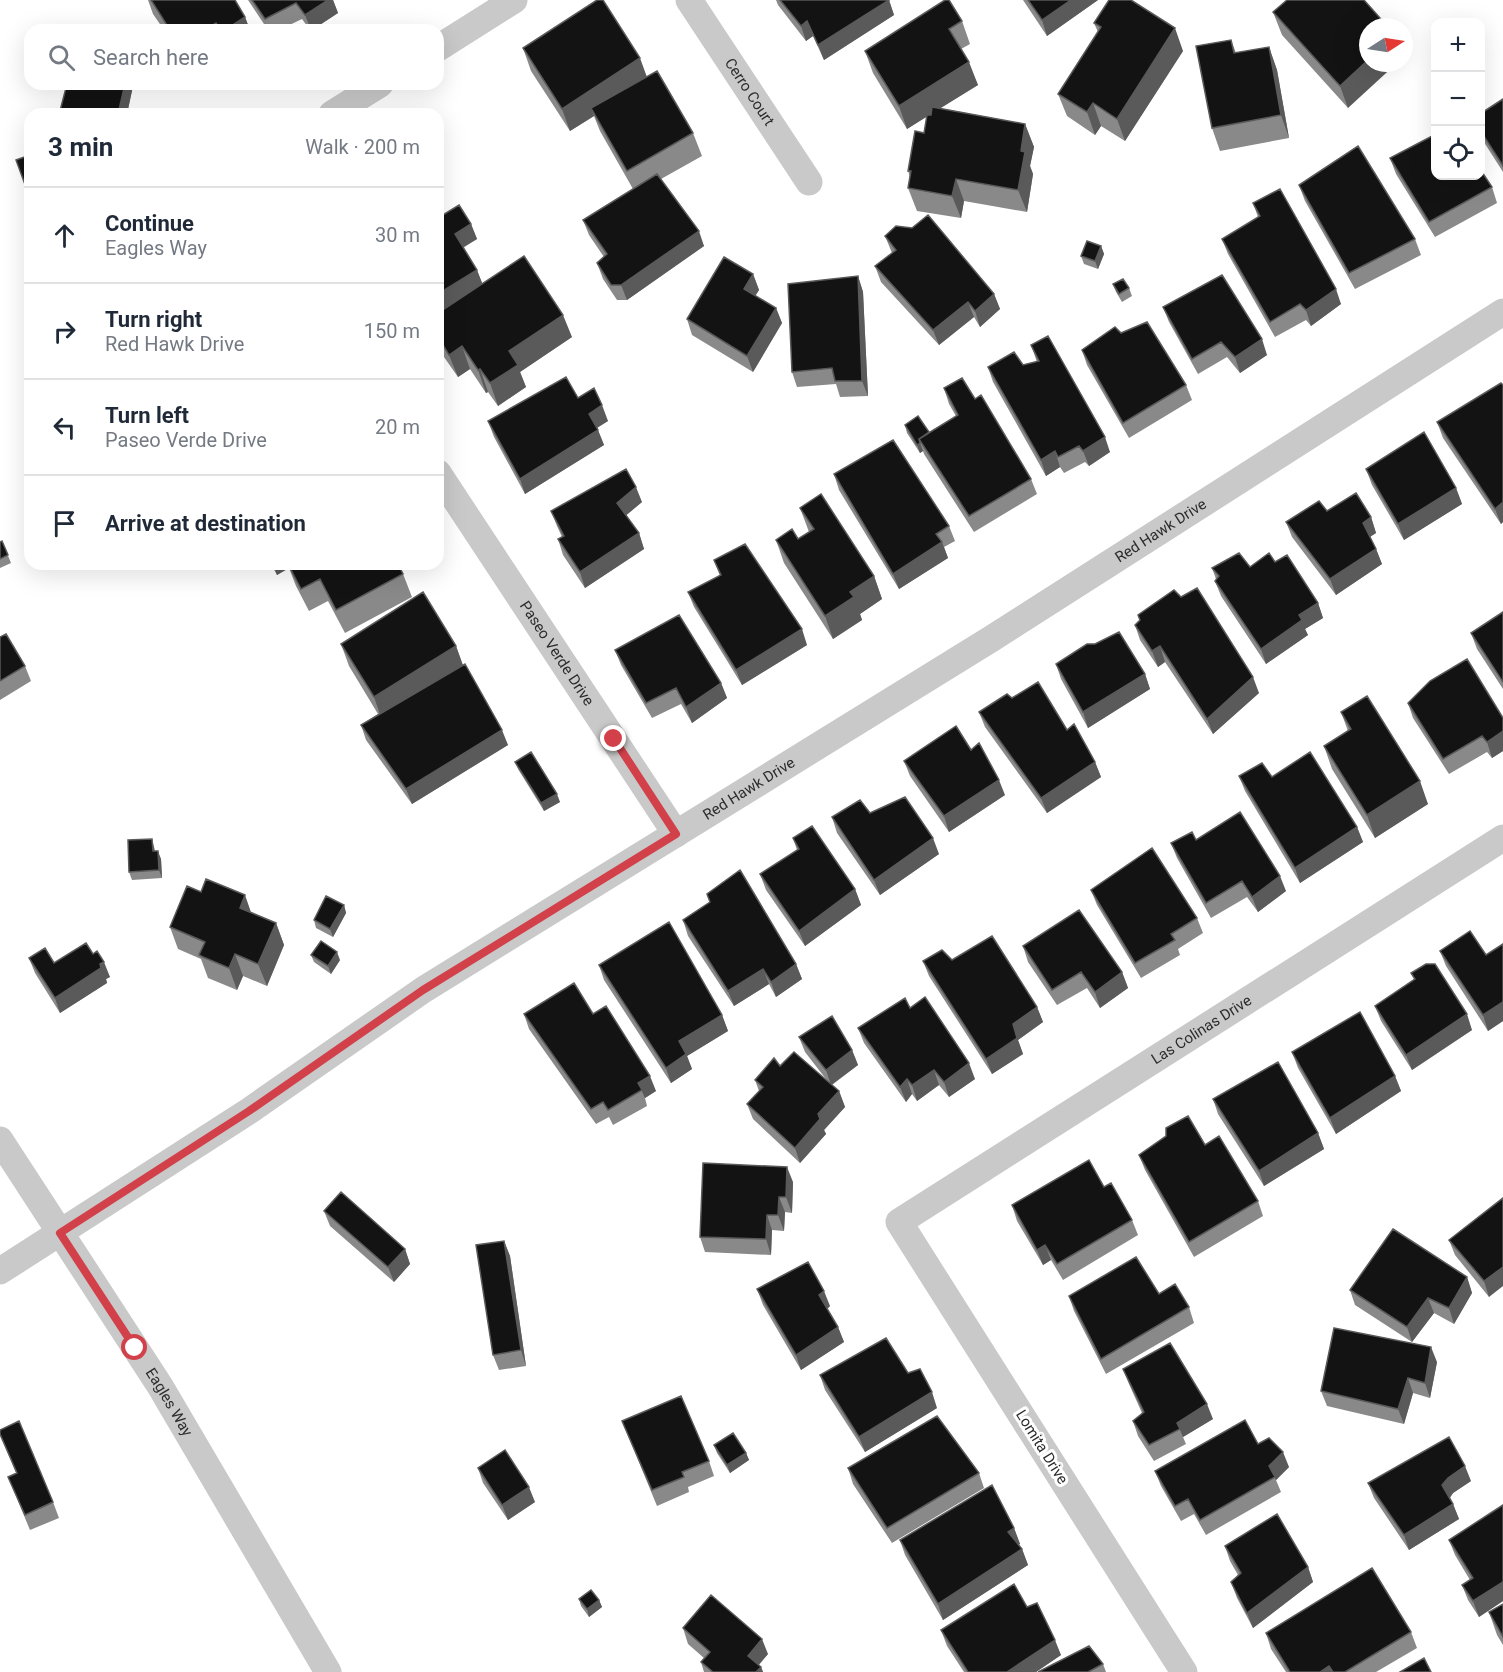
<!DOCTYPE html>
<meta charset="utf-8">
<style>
:root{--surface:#fff;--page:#f2f2f3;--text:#1f2937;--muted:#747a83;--line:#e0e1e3}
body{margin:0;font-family:Roboto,sans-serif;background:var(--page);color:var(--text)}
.controls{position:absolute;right:18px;top:18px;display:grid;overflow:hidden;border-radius:12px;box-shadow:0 6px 24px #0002}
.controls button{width:54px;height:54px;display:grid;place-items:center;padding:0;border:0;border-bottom:2px solid var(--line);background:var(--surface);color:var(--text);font:30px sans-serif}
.compass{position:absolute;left:1359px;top:18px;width:54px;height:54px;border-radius:50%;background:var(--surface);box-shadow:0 6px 24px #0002;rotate:78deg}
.stop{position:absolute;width:18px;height:18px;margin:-14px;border:4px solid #d2404a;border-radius:50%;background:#fff}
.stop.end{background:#d2404a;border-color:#fff;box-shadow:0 2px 6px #0008}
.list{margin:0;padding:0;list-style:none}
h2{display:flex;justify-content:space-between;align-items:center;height:78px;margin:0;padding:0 24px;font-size:26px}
h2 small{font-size:20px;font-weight:400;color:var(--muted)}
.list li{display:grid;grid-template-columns:39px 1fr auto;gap:18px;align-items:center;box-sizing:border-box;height:96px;padding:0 24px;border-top:2px solid var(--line)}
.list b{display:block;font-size:22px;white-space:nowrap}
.list p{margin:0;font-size:20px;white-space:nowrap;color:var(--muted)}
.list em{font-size:20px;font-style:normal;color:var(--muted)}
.icon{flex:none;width:33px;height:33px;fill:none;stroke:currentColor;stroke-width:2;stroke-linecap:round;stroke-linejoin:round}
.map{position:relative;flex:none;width:1503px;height:1672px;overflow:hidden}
.search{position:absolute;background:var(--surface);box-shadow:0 6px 24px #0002;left:24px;top:24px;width:420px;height:66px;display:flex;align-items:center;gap:15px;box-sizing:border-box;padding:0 21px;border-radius:18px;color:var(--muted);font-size:22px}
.panel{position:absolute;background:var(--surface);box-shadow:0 6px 24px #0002;left:24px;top:108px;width:420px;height:462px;border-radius:18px}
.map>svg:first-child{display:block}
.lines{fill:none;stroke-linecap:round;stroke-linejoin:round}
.minor{stroke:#c9c9c9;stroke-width:27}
.wall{fill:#898989}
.shaded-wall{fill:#5a5a5a}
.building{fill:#131313;stroke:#5a5a5a;stroke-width:1.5}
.route{stroke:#d2404a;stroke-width:8}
.labels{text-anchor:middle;stroke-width:6;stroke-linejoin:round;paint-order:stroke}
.street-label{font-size:15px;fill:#2c2c2c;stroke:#fff}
</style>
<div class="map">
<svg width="1503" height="1672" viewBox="0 0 1503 1672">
<rect width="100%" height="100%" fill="#fff"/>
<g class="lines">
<!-- minor -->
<g class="minor">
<path id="s1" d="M689 0 809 182"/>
<path d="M438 48 514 0"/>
<path d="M332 114 380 84"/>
<path id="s2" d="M438 473 676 834"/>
<path id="s3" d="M0 1140 160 1386 328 1672"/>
<path id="s4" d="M0 1271 249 1111 423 990 991 639 1503 312"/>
<path id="s5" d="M1184 1672 899 1222 1503 838"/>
</g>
</g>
<!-- wall -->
<path class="wall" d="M148 0H235L245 17 250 30H164L153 14Z
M248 0H333L338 13 312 30H310L302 19 279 30H268Z
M776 0H889L894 15 824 60 813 36 806 41 778 5Z
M1023 0H1098L1047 36Z
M1364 0 1348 108 1282 35 1273 12Z
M962 21 970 44 961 49 978 85 940 108 1025 124 1034 147 1030 166 1033 174 1027 212 964 201 961 218 917 211 908 188 910 177 908 171 924 133 927 116 907 129 873 73 865 51Z
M1094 23 1183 51 1125 141 1101 126 1095 135 1067 116 1058 94 1098 32Z
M1231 40 1236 53 1269 47 1277 70 1289 138 1220 151 1212 128Z
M523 48 693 133 702 156 661 179 704 246 627 300H617L603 279 597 263 604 257 589 235 583 220 633 189 600 131 594 116 570 131 531 71Z
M67 84H133V86L127 114H61L60 111Z
M1503 99V172L1480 136V114Z
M1390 158 1492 187 1497 203 1435 237 1396 174Z
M1299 185 1415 239 1421 255 1355 289 1305 201Z
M1253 203 1341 304 1311 326 1306 320 1275 337 1228 254 1222 239 1258 217Z
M438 218 471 224 477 239 463 248 477 270 482 284 572 337 520 372 526 387 498 406 488 392 486 393 470 369 458 377 444 357 438 340Z
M885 236 994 294 1000 309 980 327 974 317 939 345 881 282 875 266 892 253Z
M1101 246 1104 254 1098 269 1084 264 1081 256Z
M753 274 759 290 755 296 776 308 782 323 753 372 692 335 687 319Z
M858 276 863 292 868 396 840 397 836 384 797 387 792 372Z
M1113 284 1129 288 1132 296 1122 302 1116 292Z
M1163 307 1267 355 1240 373 1227 357 1198 374 1169 322Z
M1121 333 1186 385 1192 400 1129 438 1087 365 1082 350Z
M1031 345 1110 452 1089 466 1085 462 1064 473 1060 467 1046 476 993 382 988 367 1023 365 1037 362Z
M1503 385V522L1501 524 1443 438 1437 422Z
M944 388 975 399 1031 479 1037 494 974 532 924 454 923 451 920 453 907 433 905 425 929 432 956 416 949 404Z
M578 398 608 421 597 428 604 445 525 494 494 437 488 421Z
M1366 469 1456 488 1462 504 1404 540 1372 485Z
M834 474 949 526 955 541 944 547 948 558 899 589 839 490Z
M642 502 626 515 639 533 644 549 585 588 563 555 558 539 562 537 557 526 551 511Z
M800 508 874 576 882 599 860 614 862 620 833 639 784 563 776 540 798 539 809 532Z
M1327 511 1371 517 1376 533 1370 537 1376 549 1382 564 1336 595 1292 537 1286 522Z
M2 541 11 563 0 568V542Z
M714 560 807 645 742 685 694 607 688 592 720 576Z
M1275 562 1318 603 1323 618 1305 629 1308 635 1266 664 1221 596 1215 581 1216 579 1212 568 1250 567Z
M271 564H398L403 574 412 597 345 633 328 601 309 611 296 586 289 568 277 575Z
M1503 612V689L1477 649 1471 633Z
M1135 625 1259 693 1213 734 1165 662 1158 667 1140 640Z
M0 637 25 666 31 681 0 700Z
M341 644 456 646 463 666 508 745 412 804 366 740 361 725 378 714 349 666Z
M615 650 721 683 727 698 692 723 681 704 652 718 621 665Z
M1056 664 1145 674 1150 689 1088 728 1061 679Z
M1012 698 1067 730 1095 762 1101 777 1047 813 985 727 979 712Z
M1408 703 1503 718V751L1492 758 1487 752 1449 774 1413 718Z
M1341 712 1428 804 1375 838 1332 769 1324 746 1348 731Z
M904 761 1005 795 949 832 910 776Z
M515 762 560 802 544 811 518 769Z
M1239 776 1272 777 1357 827 1363 842 1300 883 1245 791Z
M870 813 939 854 880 895 837 833 832 817Z
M793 838 855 889 861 905 805 946 766 890 760 874 797 850Z
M1196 840 1286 891 1258 912 1247 897 1211 918 1177 858 1171 843Z
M154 847 155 851 161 859 162 878 132 880 129 872Z
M1091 890 1197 918 1203 933 1178 949 1180 955 1141 978 1097 905Z
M344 905 346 913 333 937 316 928 314 920Z
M251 912 276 923 284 945 267 986 243 976 237 990 208 978 201 959 178 949 170 927Z
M683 920 796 964 802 979 776 997 769 984 734 1006 688 936Z
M1503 944V1021L1488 1031 1446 966 1440 951 1486 955Z
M1023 946 1122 972 1128 988 1100 1008 1087 988 1057 1005 1028 962Z
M93 954 110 977 106 979 107 983 60 1013 35 973 29 958 54 963Z
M311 955 340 960 331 974 314 962Z
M952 960 1037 1007 1043 1022 1018 1040 1023 1054 992 1074 929 976 923 961Z
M599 965 722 1015 728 1031 687 1056 692 1069 671 1083 604 980Z
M1411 973 1472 1030 1412 1070 1381 1021 1375 1006 1414 979Z
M910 1008 975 1079 949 1097 939 1085 917 1101 912 1094 906 1102 864 1043 858 1028Z
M524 1014H593L656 1091 645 1098 647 1106 613 1125 609 1117 596 1124 529 1029Z
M799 1037 852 1050 858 1065 832 1085 839 1091 845 1107 824 1130 826 1134 800 1163 753 1119 747 1104 759 1091 755 1080 780 1066 829 1083 805 1052Z
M1292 1052 1395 1076 1401 1091 1336 1134 1298 1068Z
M1213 1099 1318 1133 1324 1149 1264 1186 1218 1114Z
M1166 1136 1205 1145 1258 1201 1263 1216 1194 1257 1145 1170 1139 1155Z
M793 1182 792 1213 785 1212 784 1231 772 1230 771 1255 705 1252 700 1237Z
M1104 1187 1132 1220 1138 1235 1063 1280 1051 1260 1043 1265 1017 1221 1012 1205Z
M1503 1198 1489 1297 1455 1255 1449 1240Z
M324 1211 405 1249 410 1264 394 1282 330 1226Z
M504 1241 510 1256 526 1366 499 1370 493 1355Z
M1467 1277 1472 1293 1454 1324 1434 1313 1412 1342 1355 1305 1350 1290Z
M757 1289 830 1306 827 1309 838 1327 844 1342 801 1370 763 1305Z
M1159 1294 1189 1307 1194 1323 1106 1374 1074 1311 1069 1296Z
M1437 1362 1430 1398 1413 1393 1404 1424 1327 1406 1321 1391Z
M1123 1369 1213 1419 1183 1437 1186 1444 1154 1461 1138 1436 1133 1421 1142 1413 1129 1384Z
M820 1375 937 1408 865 1452 825 1390Z
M622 1421 709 1461 714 1476 688 1487 689 1492 657 1506Z
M0 1434 53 1502 59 1518 30 1530 8 1477 16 1473Z
M1258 1444 1289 1467 1276 1480 1281 1492 1206 1535 1194 1514 1181 1521 1161 1486 1155 1471Z
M714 1445 746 1453 749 1460 730 1473 717 1453Z
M478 1468 535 1502 508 1520 483 1483Z
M848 1468 979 1473 984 1488 892 1543 853 1484Z
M1471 1481 1453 1493 1450 1498 1453 1504 1459 1519 1409 1550 1374 1498 1368 1483Z
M1503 1505V1601L1479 1617 1468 1600 1462 1585 1470 1580 1455 1555 1449 1540Z
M1014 1528 1020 1544 1018 1545 1022 1549 1028 1565 943 1620 905 1555 900 1540Z
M1225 1546 1308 1567 1313 1582 1253 1628 1237 1598 1231 1582 1238 1575 1230 1561Z
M579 1599 599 1600 602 1607 589 1617 581 1606Z
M1503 1604V1645L1497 1635 1489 1612Z
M1027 1607 1061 1655 1036 1672H964L947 1646 941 1630Z
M683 1628 768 1654 759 1665 761 1667 763 1672H704L701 1662 704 1658 688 1644Z
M1411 1632 1417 1648 1376 1672H1286L1271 1649 1266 1633Z
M1103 1664 1106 1672H1038Z"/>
<!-- shaded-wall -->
<path class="shaded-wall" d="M328 0H333L338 13 312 30H311L305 15Z
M889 0 894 15 824 60 818 45Z
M1071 0H1098L1047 36 1042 20Z
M245 17 250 30H225Z
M807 21 813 36 806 41 801 26Z
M216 23 219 30H205Z
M1175 28 1183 51 1125 141 1117 119Z
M1269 47 1277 70 1289 138 1281 115Z
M640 58 648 80 591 108 594 116 570 131 562 109Z
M1368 60V63H1397L1348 108 1340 86Z
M969 62 978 85 907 129 899 106Z
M125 84H133V86L127 114H118Z
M1093 103 1101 126 1095 135 1087 112Z
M1025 124 1034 147 1030 166 1033 174 1027 212 1018 190 1021 151Z
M956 179 964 201 961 218 952 196Z
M438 185 441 194 438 196Z
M471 224 477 239 460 249 455 234Z
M699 231 704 246 627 300 621 285Z
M1101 246 1104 254 1098 269 1095 261Z
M477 270 483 285 438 313V294Z
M753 274 759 290 750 304 744 289Z
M858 276 863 292 868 396 862 381Z
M1336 289 1341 304 1311 326 1306 310Z
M994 294 1000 309 980 327 975 311Z
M968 302 974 317 939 345 933 330Z
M776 308 782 323 753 372 747 356Z
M563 315 572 337 520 372 526 387 498 406 490 383 509 351Z
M1262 339 1267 355 1240 373 1235 357Z
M462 346 470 369 458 377 449 355Z
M480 369 488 392 486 393 478 370Z
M602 405 608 421 595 429 589 414Z
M598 430 604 445 525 494 520 479Z
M1105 437 1110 452 1089 466 1083 451Z
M920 443 923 451 920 453 917 445Z
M1055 451 1060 467 1046 476 1041 460Z
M636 487 642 502 623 518 617 503Z
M1456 488 1462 504 1404 540 1398 524Z
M1503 502V522L1501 524 1495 509Z
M1371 517 1376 533 1368 538 1363 523Z
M639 533 644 549 585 588 580 572Z
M942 542 948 558 899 589 893 574Z
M1376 549 1382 564 1336 595 1330 579Z
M273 564H288L289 568 277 575Z
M874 576 882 599 860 614 862 620 833 639 825 616 850 592Z
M1318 603 1323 618 1305 629 1308 635 1266 664 1261 649 1299 615Z
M802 629 807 645 742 685 736 670Z
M456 646 464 668 382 720 374 697Z
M1160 646 1165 662 1158 667 1152 651Z
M1145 674 1150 689 1088 728 1083 712Z
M1253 677 1259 693 1213 734 1207 719Z
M721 683 727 698 692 723 686 707Z
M502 730 508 745 412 804 406 789Z
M1503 731V751L1492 758 1487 742Z
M1095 762 1101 777 1047 813 1041 798Z
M999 780 1005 795 949 832 944 816Z
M1420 781 1428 804 1375 838 1367 815Z
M557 794 560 802 544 811 541 803Z
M1357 827 1363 842 1300 883 1295 868Z
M933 838 939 854 880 895 874 880Z
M152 839 154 847 155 859 153 851Z
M158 851 161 859 162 878 159 870Z
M1280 876 1286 891 1258 912 1252 897Z
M855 889 861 905 805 946 799 931Z
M245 895 253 918 240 908Z
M344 905 346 913 333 937 330 929Z
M276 923 284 945 267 986 258 964Z
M337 952 340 960 331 974 328 966Z
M235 954 243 976 237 990 229 968Z
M104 962 110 977 106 979 107 983 60 1013 55 998Z
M796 964 802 979 776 997 771 982Z
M763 969 769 984 734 1006 728 991Z
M1122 972 1128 988 1100 1008 1095 992Z
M1503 1002V1021L1488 1031 1483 1015Z
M1037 1007 1043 1022 1018 1040 1023 1054 992 1074 986 1059 1013 1024Z
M1467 1014 1472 1030 1412 1070 1406 1055Z
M722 1015 728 1031 687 1056 692 1069 671 1083 666 1068 679 1041Z
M852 1050 858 1065 831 1085 826 1070Z
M969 1063 975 1079 949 1097 944 1082Z
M934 1070 939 1085 917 1101 912 1085Z
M650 1076 656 1091 645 1098 638 1083Z
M1395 1076 1401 1091 1336 1134 1330 1118Z
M907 1079 912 1094 906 1102 900 1087Z
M839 1091 845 1107 824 1130 826 1134 800 1163 795 1148 818 1114Z
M1318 1133 1324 1149 1264 1186 1259 1171Z
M787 1167 793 1182 792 1213 786 1197Z
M779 1197 785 1212 784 1231 778 1215Z
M767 1215 772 1230 771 1255 766 1239Z
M504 1241 510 1256 526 1366 521 1350Z
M1045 1245 1051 1260 1043 1265 1037 1250Z
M405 1249 410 1264 394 1282 388 1267Z
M1503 1267V1286L1489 1297 1484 1281Z
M1467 1277 1472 1293 1454 1324 1449 1308Z
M824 1291 830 1306 825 1311 819 1295Z
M1428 1298 1434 1313 1412 1342 1407 1327Z
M838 1327 844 1342 801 1370 796 1355Z
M1431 1347 1437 1362 1430 1398 1425 1383Z
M1408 1378 1413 1393 1404 1424 1398 1409Z
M932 1392 937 1408 865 1452 859 1437Z
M1207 1404 1213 1419 1183 1437 1177 1423Z
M1283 1452 1289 1467 1276 1480 1269 1466Z
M746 1453 749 1460 730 1473 727 1465Z
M1465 1466 1471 1481 1453 1493 1448 1500 1442 1485 1448 1478Z
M529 1487 535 1502 508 1520 502 1505Z
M1453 1504 1459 1519 1409 1550 1404 1535Z
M1014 1528 1020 1544 1014 1547 1008 1532Z
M1022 1549 1028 1565 943 1620 938 1604Z
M1308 1567 1313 1582 1253 1628 1247 1613Z
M1503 1582V1601L1479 1617 1473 1601Z
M599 1600 602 1607 589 1617 587 1609Z
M762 1639 768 1654 753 1671 748 1656Z
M1055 1640 1061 1655 1036 1672H1007Z
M1329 1666 1332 1672H1320Z
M761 1667 763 1672H756Z"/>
<!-- building -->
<path class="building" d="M151 0H235L245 17 225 30H221L216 23 205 30H170Z
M252 0H328L305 15 296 3 265 19Z
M597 0H603L640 58 562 109 523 48Z
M780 0H889L818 45 807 21 801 26Z
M945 0H949L962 21 949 29 969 62 899 106 865 51Z
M1028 0H1071L1042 20Z
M1109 0H1131L1175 28 1117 119 1093 103 1087 112 1058 94 1101 27 1094 23Z
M1287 0H1364L1388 27H1368V60L1340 86 1273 12Z
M1231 40 1234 53 1269 47 1281 115 1212 128 1196 46Z
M657 71 693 133 627 171 591 108Z
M67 84H125L118 114H81L60 111Z
M1503 99V166L1480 130V114Z
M932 107 1025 124 1021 151 1025 152 1018 190 956 179 952 196 908 188 911 171H908L915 131 924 133 927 115H931Z
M1436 134V176H1480V169L1492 187 1429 222 1390 158Z
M1358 146 1415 239 1349 273 1299 185Z
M30 155V198L16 160Z
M657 174 699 231 621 285H611L597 263 607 254 583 220Z
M1280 189 1336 289 1306 310 1300 304 1270 322 1222 239 1260 216 1253 203Z
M459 205 471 224 455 234 477 270 438 294V218Z
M928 215 994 294 975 311 968 302 933 330 875 266 896 250 885 236 896 226 912 228Z
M1087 241 1101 246 1095 261 1081 256Z
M524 256 563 315 509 351 518 365 490 383 480 369 478 370 462 346 449 355 438 337V333L440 332 438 329V313Z
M724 257 753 274 744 289 776 308 747 356 687 319Z
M1222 275 1262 339 1235 357 1221 342 1192 359 1163 307Z
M858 276 862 381H835L832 368 792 372 788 284Z
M1123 279 1129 288 1119 294 1113 284Z
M1147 322 1186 385 1123 423 1082 350 1115 327 1121 333Z
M1048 336 1105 437 1083 451 1079 446 1058 457 1055 451 1041 460 988 367 1014 352 1023 365 1039 361 1031 345Z
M566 377 578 398 594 388 602 405 589 414 598 430 520 479 488 421Z
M962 378 975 399 981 395 1031 479 969 516 919 439 958 415 944 388Z
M1501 383 1503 385V502L1495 509 1437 422Z
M918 416 929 432 919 439 920 443 917 445 905 425Z
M1424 432 1456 488 1398 524 1366 469Z
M893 440 949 526 936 534 942 542 893 574 834 474Z
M626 469 636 487 617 503 639 533 580 572 558 539 564 536 551 511Z
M1356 493 1371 517 1363 523 1376 549 1330 579 1286 522 1319 501 1327 511Z
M821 494 874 576 850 592 854 597 825 616 776 540 792 529 798 539 814 529 800 508Z
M2 541 8 555 0 559V542Z
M745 544 802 629 736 670 688 592 721 575 714 560Z
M1239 553 1250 567 1269 553 1275 562 1287 555 1318 603 1299 615 1302 620 1261 649 1215 581 1219 576 1212 568Z
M288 564H398L403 574 336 610 320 579 301 589Z
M1197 588 1253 677 1207 719 1160 646 1152 651 1135 625 1140 620 1138 615 1174 590 1181 597Z
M423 592 456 646 374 697 341 644Z
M1503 612V682L1471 633Z
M679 615 721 683 686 707 676 688 646 703 615 650Z
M1119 632 1145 674 1083 712 1056 664 1087 644H1095Z
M6 634 25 666 0 681V637Z
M1467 659 1503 718V731L1487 742 1482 736 1443 759 1408 703 1430 681Z
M465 664 502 730 406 789 361 725Z
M1038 682 1067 730 1074 724 1095 762 1041 798 979 712 1007 694 1012 698Z
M1367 696 1420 781 1367 815 1324 746 1351 729 1341 712Z
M956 726 971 750 979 743 999 780 944 816 904 761Z
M531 752 557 794 541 803 515 762Z
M1310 752 1357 827 1295 868 1239 776 1262 763 1272 777Z
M905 797 933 838 874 880 832 817 860 800 870 813Z
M1240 812 1280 876 1252 897 1242 881 1206 903 1171 843 1192 832 1196 840Z
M812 826 855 889 799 931 760 874 799 849 793 838Z
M152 839 153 851H158L159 870 129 872 128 840Z
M1152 848 1197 918 1171 934 1175 940 1135 963 1091 890Z
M740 870 796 964 771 982 763 969 728 991 683 920 710 902 707 894Z
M206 879 245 895 240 908 276 923 258 964 235 954 229 968 203 957 199 955 205 942 170 927 187 886 201 892Z
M326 896 344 905 330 929 314 920Z
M1079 910 1122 972 1095 992 1081 972 1052 990 1023 946Z
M669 922 722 1015 679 1041 686 1054 666 1068 599 965Z
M1470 931 1486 955 1503 944V1002L1483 1015 1440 951Z
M992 936 1037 1007 1013 1024 1017 1038 986 1059 923 961 942 950 952 960Z
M321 941 337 952 328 966 311 955Z
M86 943 93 954 97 951 104 962 100 964 101 968 55 998 29 958 45 948 54 963Z
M1426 964H1435L1467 1014 1406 1055 1375 1006 1415 979 1411 973Z
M574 983 593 1014 606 1006 650 1076 638 1083 642 1090 608 1110 603 1102 591 1109 524 1014Z
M925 997 969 1063 944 1082 934 1070 912 1085 907 1079 900 1087 858 1028 905 998 910 1008Z
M1360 1012 1395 1076 1330 1118 1292 1052Z
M832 1016 852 1050 826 1070 799 1037Z
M794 1052 839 1091 818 1114 820 1119 795 1148 747 1104 763 1087 755 1080 774 1058 780 1066Z
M1278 1062 1318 1133 1259 1171 1213 1099Z
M1188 1116 1205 1145 1219 1136 1258 1201 1189 1242 1139 1155 1166 1136V1128Z
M1089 1160 1104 1187 1111 1183 1132 1220 1057 1264 1045 1245 1037 1250 1012 1205Z
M703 1163 787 1167 786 1197H779L778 1215H767L766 1239 700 1237Z
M341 1192 405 1249 388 1267 324 1211Z
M1503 1198V1267L1484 1281 1449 1240Z
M1393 1229 1467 1277 1449 1308 1428 1298 1407 1327 1350 1290Z
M504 1241 521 1350 493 1355 476 1245Z
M1136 1257 1159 1294 1175 1284 1189 1307 1101 1359 1069 1296Z
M808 1262 824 1291 819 1295 838 1327 796 1355 757 1289Z
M1334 1328 1431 1347 1425 1383 1408 1378 1398 1409 1321 1391Z
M886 1338 908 1373 920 1369 932 1392 859 1437 820 1375Z
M1170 1343 1207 1404 1177 1423 1180 1429 1149 1445 1133 1421 1144 1412 1123 1369Z
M681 1396 709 1461 682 1472 684 1477 652 1490 622 1421Z
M937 1416 979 1473 887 1528 848 1468Z
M1245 1420 1258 1444 1269 1438 1283 1452 1269 1466 1275 1477 1200 1520 1188 1499 1175 1506 1155 1471Z
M19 1421 53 1502 25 1515 8 1477 17 1473 0 1434V1430Z
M733 1433 746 1453 727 1465 714 1445Z
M1449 1437 1465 1466 1448 1478 1442 1485 1453 1504 1404 1535 1368 1483Z
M505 1450 529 1487 502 1505 478 1468Z
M992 1485 1014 1528 1008 1532 1022 1549 938 1604 900 1540Z
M1503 1505V1582L1473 1601 1462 1585 1473 1578 1449 1540Z
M1277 1514 1308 1567 1247 1613 1231 1582 1241 1573 1225 1546Z
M1372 1568 1411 1632 1345 1672H1333L1329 1666 1320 1672H1290L1266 1633Z
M1014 1584 1027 1607 1037 1603 1055 1640 1007 1672H968L941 1630Z
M591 1590 599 1600 587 1609 579 1599Z
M711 1595 762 1639 748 1656 761 1667 756 1672H713L701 1662 710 1652 683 1628Z
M1503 1604V1637L1489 1612Z
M1089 1646 1103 1664 1088 1672H1038Z
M1424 1658 1431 1672H1400Z"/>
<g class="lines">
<!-- route -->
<path class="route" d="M135 1348 60 1233 249 1111 423 990 676 834 614 739"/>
</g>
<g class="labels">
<!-- street labels -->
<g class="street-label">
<text dy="5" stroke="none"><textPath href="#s1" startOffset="110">Cerro Court</textPath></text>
<text dy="5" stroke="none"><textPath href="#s4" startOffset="1377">Red Hawk Drive</textPath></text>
<text dy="5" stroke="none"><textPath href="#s2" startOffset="216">Paseo Verde Drive</textPath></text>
<text dy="5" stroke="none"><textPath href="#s4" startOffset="891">Red Hawk Drive</textPath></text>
<text dy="5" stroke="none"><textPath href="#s5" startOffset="891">Las Colinas Drive</textPath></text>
<text dy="5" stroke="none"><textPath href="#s3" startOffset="312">Eagles Way</textPath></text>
<text transform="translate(1042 1447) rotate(58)" y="5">Lomita Drive</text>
</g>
</g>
</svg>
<div class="controls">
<button>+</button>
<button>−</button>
<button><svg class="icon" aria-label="locate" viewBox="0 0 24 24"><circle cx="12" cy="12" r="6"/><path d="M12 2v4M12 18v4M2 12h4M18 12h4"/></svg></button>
</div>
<svg class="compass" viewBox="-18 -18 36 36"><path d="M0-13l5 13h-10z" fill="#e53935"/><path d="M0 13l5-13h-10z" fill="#747a83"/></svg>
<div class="stop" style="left:135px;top:1348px"></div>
<div class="stop end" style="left:614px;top:739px"></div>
<div class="search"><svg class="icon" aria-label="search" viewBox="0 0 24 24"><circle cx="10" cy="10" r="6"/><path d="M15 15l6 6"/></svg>Search here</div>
<section class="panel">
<h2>3 min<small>Walk · 200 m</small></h2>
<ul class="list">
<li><svg class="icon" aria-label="ahead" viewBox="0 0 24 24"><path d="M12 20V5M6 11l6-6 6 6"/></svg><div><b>Continue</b><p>Eagles Way</p></div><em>30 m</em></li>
<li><svg class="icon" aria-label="right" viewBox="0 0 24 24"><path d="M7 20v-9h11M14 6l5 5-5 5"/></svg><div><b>Turn right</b><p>Red Hawk Drive</p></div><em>150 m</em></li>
<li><svg class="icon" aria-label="left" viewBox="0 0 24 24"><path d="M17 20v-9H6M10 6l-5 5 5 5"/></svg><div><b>Turn left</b><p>Paseo Verde Drive</p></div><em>20 m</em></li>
<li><svg class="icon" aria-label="arrive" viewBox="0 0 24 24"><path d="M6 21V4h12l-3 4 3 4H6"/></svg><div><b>Arrive at destination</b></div></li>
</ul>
</section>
</div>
